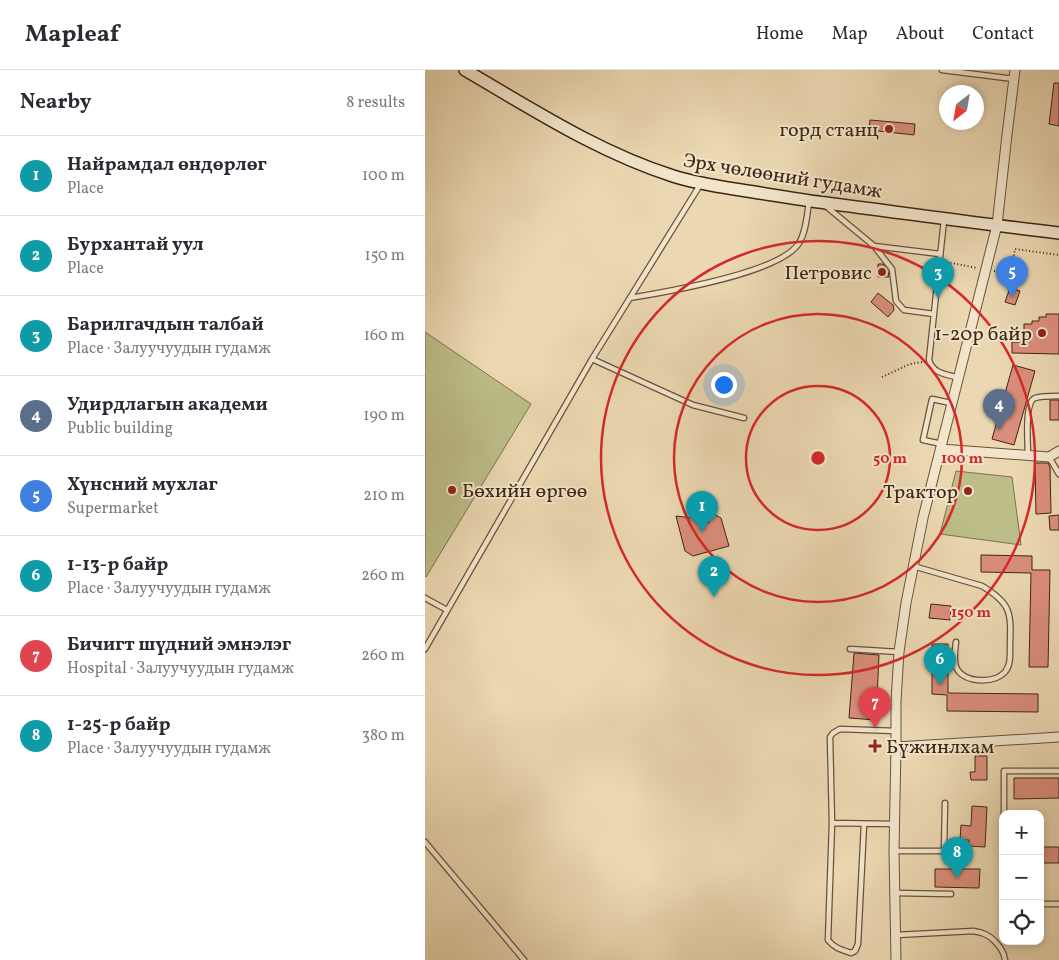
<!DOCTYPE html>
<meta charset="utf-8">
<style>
:root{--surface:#fff;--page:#f2f2f3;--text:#2b2b33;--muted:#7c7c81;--line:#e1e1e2;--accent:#8f2418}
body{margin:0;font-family:Vollkorn,serif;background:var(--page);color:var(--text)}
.controls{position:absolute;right:15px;bottom:15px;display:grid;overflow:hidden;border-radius:10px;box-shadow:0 2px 8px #0003}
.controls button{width:45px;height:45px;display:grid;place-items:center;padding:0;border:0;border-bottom:1px solid var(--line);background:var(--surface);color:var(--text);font:25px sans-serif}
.compass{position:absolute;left:514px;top:15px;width:45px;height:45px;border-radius:50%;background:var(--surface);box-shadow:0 2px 8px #0003;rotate:211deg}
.you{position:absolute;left:298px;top:314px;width:18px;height:18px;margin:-12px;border:4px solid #fff;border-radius:50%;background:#1a73e8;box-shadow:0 0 0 8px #1a73e833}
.badge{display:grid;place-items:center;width:32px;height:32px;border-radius:50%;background:var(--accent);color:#fff;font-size:16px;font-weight:700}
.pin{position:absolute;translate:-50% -41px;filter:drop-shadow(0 1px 2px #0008)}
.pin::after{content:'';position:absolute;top:26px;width:18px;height:15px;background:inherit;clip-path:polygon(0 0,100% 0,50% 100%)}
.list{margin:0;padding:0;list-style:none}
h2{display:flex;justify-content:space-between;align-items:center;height:65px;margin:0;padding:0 20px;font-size:21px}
h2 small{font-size:16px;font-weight:400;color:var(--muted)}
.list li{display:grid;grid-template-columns:32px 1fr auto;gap:15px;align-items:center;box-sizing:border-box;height:80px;padding:0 20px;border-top:1px solid var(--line)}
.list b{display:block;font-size:19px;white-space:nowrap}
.list p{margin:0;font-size:16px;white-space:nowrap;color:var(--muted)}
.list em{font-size:16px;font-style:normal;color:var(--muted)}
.icon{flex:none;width:28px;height:28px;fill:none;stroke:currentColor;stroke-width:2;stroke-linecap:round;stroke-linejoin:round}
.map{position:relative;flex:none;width:634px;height:890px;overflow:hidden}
header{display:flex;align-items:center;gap:30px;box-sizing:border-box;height:70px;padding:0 25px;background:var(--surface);border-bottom:1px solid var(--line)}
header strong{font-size:24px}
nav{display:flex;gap:28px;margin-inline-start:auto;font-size:18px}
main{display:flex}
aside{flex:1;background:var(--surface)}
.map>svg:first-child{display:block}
.green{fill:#bcbd88;stroke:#7c724e}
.building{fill:#db8e7b;stroke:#3d2613}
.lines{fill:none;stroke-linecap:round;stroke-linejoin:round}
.service-casing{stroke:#68523a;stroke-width:7}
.minor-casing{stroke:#68523a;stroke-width:11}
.secondary-casing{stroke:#3d2613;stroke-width:14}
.path{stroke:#3d2613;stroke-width:2;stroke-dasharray:1 2.5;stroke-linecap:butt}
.service{stroke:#f2e5cc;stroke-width:4.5}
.minor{stroke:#f2e5cc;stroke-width:9}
.secondary{stroke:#f2e5cc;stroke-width:11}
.ring{fill:none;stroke:#d62828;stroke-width:2.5}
.poi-dot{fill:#8f2418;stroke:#f2e5cc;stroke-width:2}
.labels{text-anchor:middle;stroke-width:4;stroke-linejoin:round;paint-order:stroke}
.poi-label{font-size:20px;fill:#3d2613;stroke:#f2e5cc;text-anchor:end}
.street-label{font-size:20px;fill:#3d2613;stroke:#f2e5cc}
.centre{fill:#d62828;stroke:#f2e5cc;stroke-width:2.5}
.ring-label{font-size:15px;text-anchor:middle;font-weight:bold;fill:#d62828;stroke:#f2e5cc;stroke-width:4;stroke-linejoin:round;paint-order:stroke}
</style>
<header>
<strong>Mapleaf</strong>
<nav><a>Home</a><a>Map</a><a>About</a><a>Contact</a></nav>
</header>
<main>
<aside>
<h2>Nearby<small>8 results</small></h2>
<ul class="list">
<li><span class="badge" style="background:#0f9aa8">1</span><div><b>Найрамдал өндөрлөг</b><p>Place</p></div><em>100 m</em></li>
<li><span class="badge" style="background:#0f9aa8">2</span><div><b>Бурхантай уул</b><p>Place</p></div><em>150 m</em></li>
<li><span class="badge" style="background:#0f9aa8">3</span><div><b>Барилгачдын талбай</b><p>Place · Залуучуудын гудамж</p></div><em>160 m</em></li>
<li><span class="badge" style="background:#5c6f8a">4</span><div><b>Удирдлагын академи</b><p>Public building</p></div><em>190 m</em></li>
<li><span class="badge" style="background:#3f7fe0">5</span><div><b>Хүнсний мухлаг</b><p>Supermarket</p></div><em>210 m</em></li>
<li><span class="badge" style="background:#0f9aa8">6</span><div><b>1-13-р байр</b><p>Place · Залуучуудын гудамж</p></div><em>260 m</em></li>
<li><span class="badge" style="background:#e0444e">7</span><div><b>Бичигт шүдний эмнэлэг</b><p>Hospital · Залуучуудын гудамж</p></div><em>260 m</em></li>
<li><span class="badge" style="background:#0f9aa8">8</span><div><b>1-25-р байр</b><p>Place · Залуучуудын гудамж</p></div><em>380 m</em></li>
</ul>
</aside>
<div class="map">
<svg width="634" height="890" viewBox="0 0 634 890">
<rect width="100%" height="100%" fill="#ebd7b1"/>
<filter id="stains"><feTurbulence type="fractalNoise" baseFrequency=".004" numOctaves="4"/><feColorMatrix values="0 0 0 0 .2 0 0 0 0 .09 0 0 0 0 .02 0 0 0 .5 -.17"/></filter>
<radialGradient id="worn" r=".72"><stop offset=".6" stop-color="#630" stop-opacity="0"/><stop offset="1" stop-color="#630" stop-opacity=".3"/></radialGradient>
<!-- green -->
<path class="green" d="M0 262 106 334 1 507 0 506Z
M531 401 587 407 596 475 515 464Z"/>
<!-- building -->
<path class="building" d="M629 13H634V56L624 54Z
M445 50 490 54 489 65 444 60Z
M453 194H458L463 201 464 207H453Z
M585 218 595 221 590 235 580 232Z
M453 223 468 235 469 240 463 247 446 232Z
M621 244H634V284L587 283V272H599V254H607V251H614V247H621Z
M588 295 610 301 589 375 567 369Z
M625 330H634V350H625Z
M610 393H623L625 397 626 443 611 444Z
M279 439 296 448 304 476 268 486 260 481 251 446 267 448Z
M634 445V460H625L624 446Z
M556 485 607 486V500H625L623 597H604L606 503 556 502Z
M506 534 526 536 525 550 504 548Z
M507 574H523V623L613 624V642L522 641V625L507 624Z
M429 583 454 585 451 650 424 648Z
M550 686H562V710H546L545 702H550Z
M589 708H634V728L589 729Z
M547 736 562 737 560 777 543 776 544 770H535L536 755 546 756Z
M615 777H634V793H615Z
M510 799H555L554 818 510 817Z"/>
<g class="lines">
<!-- service casing -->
<g class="service-casing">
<path id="service" d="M517 0 589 9
M402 137 449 176 515 184
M519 150 504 290C508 304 521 304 534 308
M449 176 467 199 471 231 479 240 509 244
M205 228C241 222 356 203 374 173 381 162 382 145 384 132
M167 289 268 335 319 348
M517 374 498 370 507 329 526 333
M603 385C603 374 599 332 610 328 616 326 628 326 634 326
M624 387 634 404
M488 496 557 516C587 534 586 543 585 576 585 585 586 595 580 602 569 614 540 613 532 599 528 592 530 581 531 572
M0 528 22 540
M0 579 167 289 275 115
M425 579 474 582
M579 744V701H634
M407 753 403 870C409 878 417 880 426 883L430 881 433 874 439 754
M470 754 407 753 405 667 408 663 415 659 471 661
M0 772 99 890
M469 781H517L519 779 520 733
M470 823 526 824
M615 834H634
M471 865 549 861C551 862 554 862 557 863 567 866 579 879 580 890"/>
</g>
<!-- minor casing -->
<g class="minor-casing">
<path id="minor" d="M516 379 624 387 634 381
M471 677 634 667
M471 890 469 781 471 677V631L474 582 481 533 498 448 572 155 582 65 590 0"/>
</g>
<!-- secondary casing -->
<g class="secondary-casing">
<path id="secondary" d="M40 0C107 39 173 82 248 106 273 114 297 117 322 121 349 125 375 130 401 133 479 143 556 154 634 163"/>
</g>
<!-- path -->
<path class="path" d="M522 192 552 198
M569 201 585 204 590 179 634 185
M457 307 485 294 497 292
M283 453 290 438"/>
<!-- service -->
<use href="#service" class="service"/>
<!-- minor -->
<use href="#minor" class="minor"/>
<!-- secondary -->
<use href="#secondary" class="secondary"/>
</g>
<!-- distance rings -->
<g class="ring">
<circle cx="393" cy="388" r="72"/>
<circle cx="393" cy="388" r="144"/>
<circle cx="393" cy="388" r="217"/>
</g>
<!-- markers -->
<g class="poi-dot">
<circle cx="464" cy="59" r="5"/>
<circle cx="457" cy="202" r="5"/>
<circle cx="617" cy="263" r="5"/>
<circle cx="27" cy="420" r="5"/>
<circle cx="543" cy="421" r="5"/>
<path d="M447.5 668.5h5v5h5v5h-5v5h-5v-5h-5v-5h5z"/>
</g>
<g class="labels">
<!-- poi labels -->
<g class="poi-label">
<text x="454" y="66">горд станц</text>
<text x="447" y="209">Петровис</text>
<text x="607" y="270">1-20р байр</text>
<text x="37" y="427" text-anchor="start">Бөхийн өргөө</text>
<text x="533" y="428">Трактор</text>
<text x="461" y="683" text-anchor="start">Бүжинлхам</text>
</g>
<!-- street labels -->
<g class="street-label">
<text transform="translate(358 105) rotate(9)" y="7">Эрх чөлөөний гудамж</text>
</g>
</g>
<circle cx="393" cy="388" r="8" class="centre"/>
<g class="ring-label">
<text x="465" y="393">50 m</text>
<text x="537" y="393">100 m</text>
<text x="546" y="547">150 m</text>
</g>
<rect width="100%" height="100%" filter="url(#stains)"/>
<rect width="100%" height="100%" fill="url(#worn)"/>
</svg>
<div class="controls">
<button>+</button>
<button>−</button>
<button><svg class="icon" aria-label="locate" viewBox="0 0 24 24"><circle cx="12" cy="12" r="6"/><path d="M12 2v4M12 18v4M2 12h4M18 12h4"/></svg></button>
</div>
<svg class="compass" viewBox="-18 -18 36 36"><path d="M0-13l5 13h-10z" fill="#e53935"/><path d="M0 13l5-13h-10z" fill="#7c7c81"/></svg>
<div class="you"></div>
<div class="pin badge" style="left:277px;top:462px;background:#0f9aa8">1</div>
<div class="pin badge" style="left:289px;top:527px;background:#0f9aa8">2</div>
<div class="pin badge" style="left:513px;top:228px;background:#0f9aa8">3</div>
<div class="pin badge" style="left:574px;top:360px;background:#5c6f8a">4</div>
<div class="pin badge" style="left:587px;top:227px;background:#3f7fe0">5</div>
<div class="pin badge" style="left:515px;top:615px;background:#0f9aa8">6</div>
<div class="pin badge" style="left:450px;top:658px;background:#e0444e">7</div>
<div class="pin badge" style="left:532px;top:808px;background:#0f9aa8">8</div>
</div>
</main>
